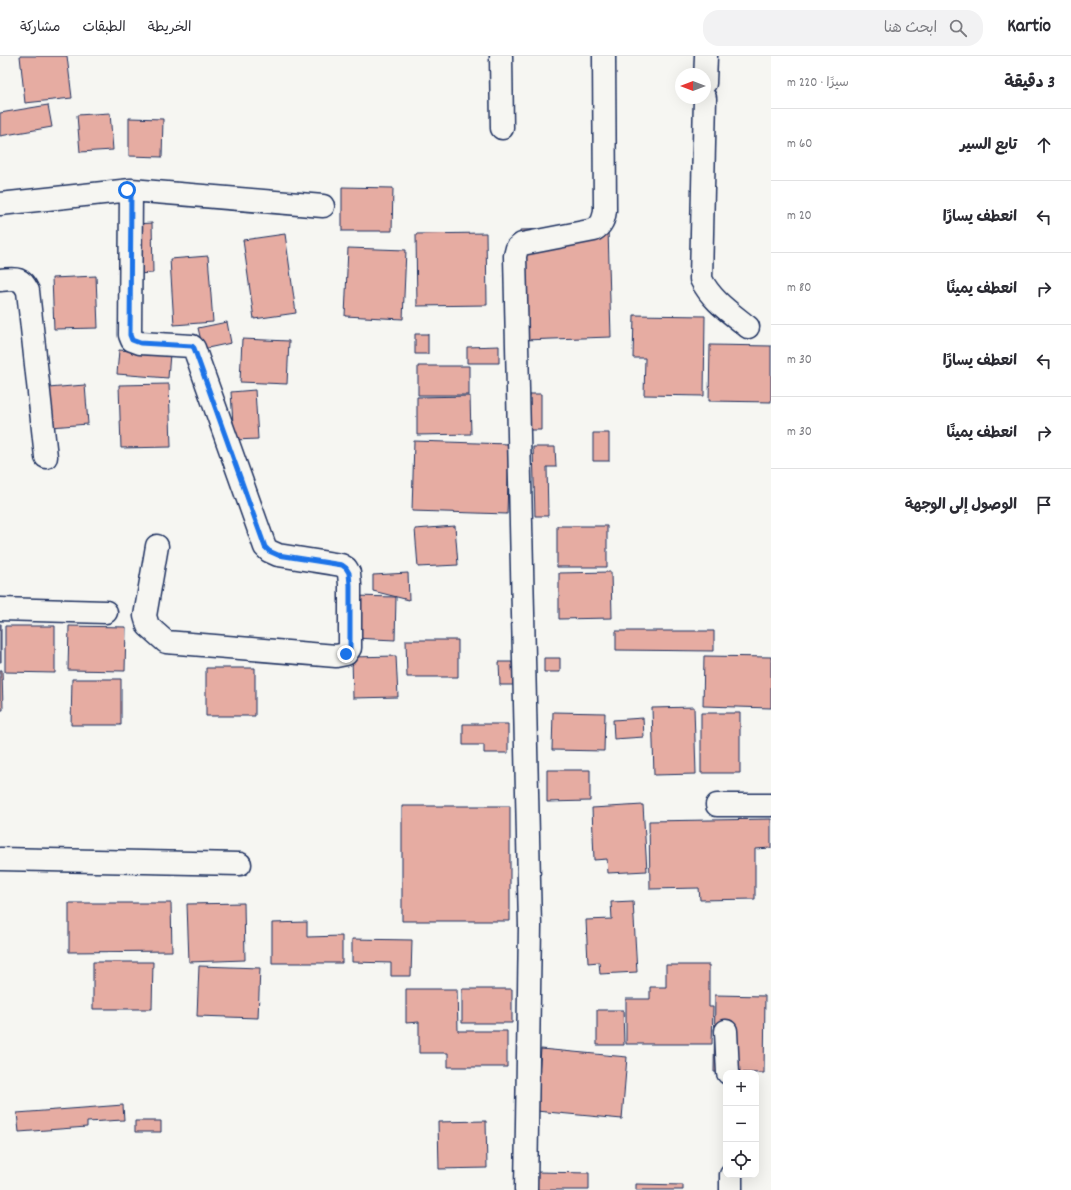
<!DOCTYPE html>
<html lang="ar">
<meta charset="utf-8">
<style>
:root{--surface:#fff;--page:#f2f2f3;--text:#2b2b33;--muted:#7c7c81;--line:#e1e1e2}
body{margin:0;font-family:Dekko,"Playpen Sans Arabic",sans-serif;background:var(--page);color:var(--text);direction:rtl}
.controls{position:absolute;right:12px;bottom:12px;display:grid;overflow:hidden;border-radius:8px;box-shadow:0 4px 16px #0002}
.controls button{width:36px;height:36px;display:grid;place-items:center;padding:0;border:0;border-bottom:1px solid var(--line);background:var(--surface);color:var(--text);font:20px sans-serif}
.compass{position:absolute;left:675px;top:12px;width:36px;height:36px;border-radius:50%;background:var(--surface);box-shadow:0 4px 16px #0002;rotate:270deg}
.stop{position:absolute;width:12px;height:12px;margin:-9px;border:3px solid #1a73e8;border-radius:50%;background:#fff}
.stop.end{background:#1a73e8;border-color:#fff;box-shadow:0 1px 4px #0008}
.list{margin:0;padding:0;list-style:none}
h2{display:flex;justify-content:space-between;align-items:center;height:52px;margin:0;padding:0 16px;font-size:17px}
h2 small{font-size:13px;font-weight:400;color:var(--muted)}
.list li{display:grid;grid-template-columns:26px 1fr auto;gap:12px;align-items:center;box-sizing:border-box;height:72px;padding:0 16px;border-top:1px solid var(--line)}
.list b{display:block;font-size:15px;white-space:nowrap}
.list em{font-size:13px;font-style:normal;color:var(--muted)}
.icon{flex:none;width:22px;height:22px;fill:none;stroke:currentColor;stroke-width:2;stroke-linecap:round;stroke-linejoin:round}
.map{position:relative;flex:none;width:771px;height:1134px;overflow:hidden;direction:ltr}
header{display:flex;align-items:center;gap:24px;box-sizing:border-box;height:56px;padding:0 20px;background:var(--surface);border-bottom:1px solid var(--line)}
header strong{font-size:19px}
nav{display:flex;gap:22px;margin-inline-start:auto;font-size:14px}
.search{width:280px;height:36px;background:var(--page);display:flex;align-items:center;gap:10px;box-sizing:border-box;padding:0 14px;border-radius:16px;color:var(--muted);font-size:15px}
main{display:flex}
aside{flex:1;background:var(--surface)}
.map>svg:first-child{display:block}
.building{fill:#e6aca2;stroke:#1b2f5e}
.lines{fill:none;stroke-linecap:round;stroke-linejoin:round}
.minor-casing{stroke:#1b2f5e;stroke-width:25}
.minor{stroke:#f6f6f2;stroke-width:22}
.route{stroke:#1a73e8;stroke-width:5}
</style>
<header>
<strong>Kartio</strong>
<div class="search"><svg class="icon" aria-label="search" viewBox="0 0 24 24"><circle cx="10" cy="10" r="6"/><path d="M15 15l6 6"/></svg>ابحث هنا</div>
<nav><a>الخريطة</a><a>الطبقات</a><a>مشاركة</a></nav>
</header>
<main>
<aside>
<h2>3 دقيقة<small>سيرًا · 220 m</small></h2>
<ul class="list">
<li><svg class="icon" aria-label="ahead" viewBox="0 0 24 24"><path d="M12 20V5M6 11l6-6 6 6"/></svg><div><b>تابع السير</b></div><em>60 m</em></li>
<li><svg class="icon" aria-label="left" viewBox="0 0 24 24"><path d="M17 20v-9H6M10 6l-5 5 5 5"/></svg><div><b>انعطف يسارًا</b></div><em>20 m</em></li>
<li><svg class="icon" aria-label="right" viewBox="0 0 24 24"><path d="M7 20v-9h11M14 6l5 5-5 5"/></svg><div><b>انعطف يمينًا</b></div><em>80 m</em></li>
<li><svg class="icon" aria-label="left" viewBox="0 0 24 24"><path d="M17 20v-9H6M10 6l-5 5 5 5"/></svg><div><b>انعطف يسارًا</b></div><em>30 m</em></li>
<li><svg class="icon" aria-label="right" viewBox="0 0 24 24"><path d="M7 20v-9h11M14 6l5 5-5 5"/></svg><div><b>انعطف يمينًا</b></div><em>30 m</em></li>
<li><svg class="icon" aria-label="arrive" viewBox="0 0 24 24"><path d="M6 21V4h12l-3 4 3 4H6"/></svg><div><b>الوصول إلى الوجهة</b></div></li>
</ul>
</aside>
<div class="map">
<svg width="771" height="1134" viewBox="0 0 771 1134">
<rect width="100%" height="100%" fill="#f6f6f2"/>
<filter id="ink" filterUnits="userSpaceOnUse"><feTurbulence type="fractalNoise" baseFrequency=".025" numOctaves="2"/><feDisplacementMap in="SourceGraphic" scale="8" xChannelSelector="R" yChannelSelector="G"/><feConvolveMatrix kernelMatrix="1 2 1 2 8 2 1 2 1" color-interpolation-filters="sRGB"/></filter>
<g filter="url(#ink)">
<!-- building -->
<path class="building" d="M20 0H67L72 42 25 47Z
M48 49 52 71 0 80V57Z
M110 57 113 94 80 96 77 59Z
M129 62 163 63 162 101 129 100Z
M342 131 393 132 392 175H342Z
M152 167 153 217 136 218 135 168Z
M608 172 611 281 523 284 520 174Z
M486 177 487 249 417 250 416 178Z
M285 178 296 257 254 263 243 184Z
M348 192 406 194 403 263 345 260Z
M208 200 213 266 174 269 170 203Z
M96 220 98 272 54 273 52 222Z
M634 259 705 260 704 340 644 339 645 302H633Z
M227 266 231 287 203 293 198 272Z
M415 278H428V298H415Z
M242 283 289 285 287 328 240 326Z
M710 289 771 290V346L709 345Z
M499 290V307H467V291Z
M119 294 170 298 168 322 117 318Z
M418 310H469V339H418Z
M169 328 171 391 121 392 119 329Z
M85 329 88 368 51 371 48 332Z
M255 334 258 383 234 384 231 336Z
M527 338H541V374H526Z
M470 340 471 378 417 379V341Z
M593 377H609V405H593Z
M414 385 509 388 507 458 412 455Z
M533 391H555L556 411H547L548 460H535Z
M455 470 458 509 418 511 415 473Z
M557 470H607V511H557Z
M611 516 612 562 559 563V517Z
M408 517 409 544 373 535V519Z
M354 540 396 541 395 584 353 582Z
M0 568H1V606H0Z
M5 570H55V617L5 616Z
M69 570 126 571 125 615 68 614Z
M616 575H714V595L616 594Z
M406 584H458V621H407Z
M396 600 398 641 353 642 352 601Z
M704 600 771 601V652L703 650Z
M544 602H560V616H544Z
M499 606H512L513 629H500Z
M206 612H255V660H206Z
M0 614H2L3 654H0Z
M72 623H121V669H71Z
M694 651 696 718 654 719 652 652Z
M553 656 605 657 604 695 552 694Z
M701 657H740V717H701Z
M643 662 644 681 614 683 613 664Z
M463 668H508V697H484V689H463Z
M547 714H590V745L547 746Z
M643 749 647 815 608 817 607 803 594 804 592 752Z
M402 750H510V865H402Z
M771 763V792L755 793V843L700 844 699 832 650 833 649 765Z
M633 845 637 916 600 918 599 906 588 907 586 864 612 863 611 846Z
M69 847H171L172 895 69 896Z
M244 847 245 904 189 906 187 848Z
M307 866V881L342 880V907H272V867Z
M352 883 412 884 411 920H391V907L352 906Z
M93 906H153L152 953H93Z
M666 909H709V951H713L712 988H626V943H650V931H666Z
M199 910 260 912 258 962 197 960Z
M406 933H457L458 975H507V1011H448V997H419V966L406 967Z
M462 933H512V967H462Z
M715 939 765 940 764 1017 714 1016Z
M597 954H623L624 989H597Z
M541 993 627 1001 622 1063 536 1055Z
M123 1049 124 1064 87 1066V1071L19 1076 17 1057Z
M135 1065H161V1076H135Z
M486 1065 487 1112 439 1113 438 1066Z
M537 1116 589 1117V1134H537Z
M636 1128 683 1129V1134H636Z"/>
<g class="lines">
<!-- minor casing -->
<g class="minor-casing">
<path id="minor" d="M501 0 502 72
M705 27 706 0
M705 42 701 223C711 244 731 257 748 271
M131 134 130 279 132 284 140 287 192 290 194 292 265 491 269 495 278 499 341 509 346 512 349 517 350 529V592L346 598 336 600 166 586 148 570 145 560 157 490
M0 148 131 134 323 150
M0 224C14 223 21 220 28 235L46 401
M0 553 106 556
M717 749H771
M0 803 240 808
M726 975 728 1017
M731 1119V1134
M526 1134 530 870 515 200 517 192 522 188 594 174C602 169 604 163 605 154L604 0"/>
</g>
<!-- minor -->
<use href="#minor" class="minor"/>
</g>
</g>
<g class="lines" filter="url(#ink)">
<!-- route -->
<path class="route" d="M127 134H131L130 279 132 284 140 287 192 290 194 292 265 491 269 495 278 499 342 509 346 512 349 517 350 529V592L346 598"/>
</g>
</svg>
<div class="controls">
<button>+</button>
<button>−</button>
<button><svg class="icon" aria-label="locate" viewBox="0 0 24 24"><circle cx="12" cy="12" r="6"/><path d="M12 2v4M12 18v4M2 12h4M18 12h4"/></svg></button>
</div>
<svg class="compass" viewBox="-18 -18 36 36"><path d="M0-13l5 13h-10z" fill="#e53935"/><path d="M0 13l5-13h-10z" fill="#7c7c81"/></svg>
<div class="stop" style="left:127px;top:134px"></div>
<div class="stop end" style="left:346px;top:598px"></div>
</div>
</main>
